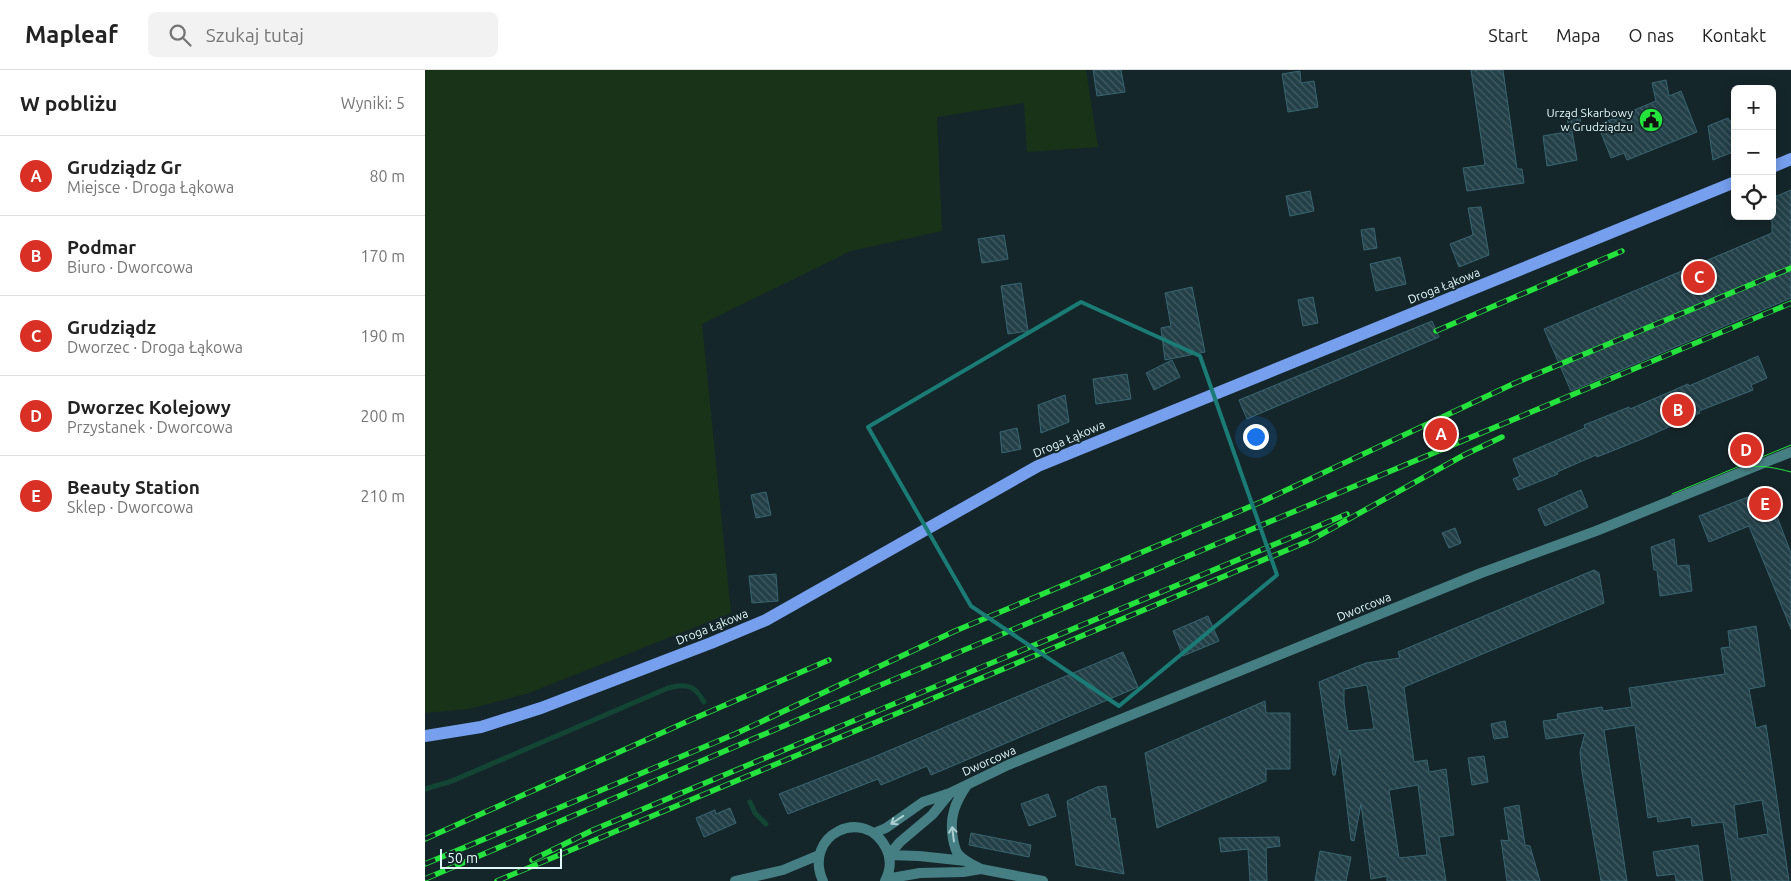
<!DOCTYPE html>
<html lang="pl">
<meta charset="utf-8">
<style>
:root{--surface:#fff;--page:#f2f2f2;--text:#222;--muted:#767676;--line:#e0e0e0;--accent:#d93025}
body{margin:0;font-family:Ubuntu,sans-serif;background:var(--page);color:var(--text)}
.controls{position:absolute;right:15px;top:15px;display:grid;overflow:hidden;border-radius:8px;box-shadow:0 2px 12px #0003}
.controls button{width:45px;height:45px;display:grid;place-items:center;padding:0;border:0;border-bottom:1px solid var(--line);background:var(--surface);color:var(--text);font:25px sans-serif}
.scale{position:absolute;left:15px;bottom:12px;width:122px;box-sizing:border-box;padding-left:5px;border:2px solid #e1f8fb;border-top:0;font-size:14px;line-height:18px;white-space:nowrap;color:#e1f8fb;-webkit-text-stroke:4px #15262a;paint-order:stroke}
.you{position:absolute;left:830px;top:366px;width:18px;height:18px;margin:-12px;border:4px solid #fff;border-radius:50%;background:#1a73e8;box-shadow:0 0 0 8px #1a73e833}
.badge{display:grid;place-items:center;width:32px;height:32px;border-radius:50%;background:var(--accent);color:#fff;font-size:16px;font-weight:700}
.pin{position:absolute;translate:-50% -50%;border:2px solid #fff;box-shadow:0 1px 5px #0006}
.list{margin:0;padding:0;list-style:none}
h2{display:flex;justify-content:space-between;align-items:center;height:65px;margin:0;padding:0 20px;font-size:21px}
h2 small{font-size:16px;font-weight:400;color:var(--muted)}
.list li{display:grid;grid-template-columns:32px 1fr auto;gap:15px;align-items:center;box-sizing:border-box;height:80px;padding:0 20px;border-top:1px solid var(--line)}
.list b{display:block;font-size:19px;white-space:nowrap}
.list p{margin:0;font-size:16px;white-space:nowrap;color:var(--muted)}
.list em{font-size:16px;font-style:normal;color:var(--muted)}
.icon{flex:none;width:28px;height:28px;fill:none;stroke:currentColor;stroke-width:2;stroke-linecap:round;stroke-linejoin:round}
.map{position:relative;flex:none;width:1366px;height:811px;overflow:hidden}
header{display:flex;align-items:center;gap:30px;box-sizing:border-box;height:70px;padding:0 25px;background:var(--surface);border-bottom:1px solid var(--line)}
header strong{font-size:24px}
nav{display:flex;gap:28px;margin-inline-start:auto;font-size:18px}
.search{width:350px;height:45px;background:var(--page);display:flex;align-items:center;gap:12px;box-sizing:border-box;padding:0 18px;border-radius:8px;color:var(--muted);font-size:19px}
main{display:flex}
aside{flex:1;background:var(--surface)}
.map>svg:first-child{display:block}
.grass{fill:#193318}
.lines{fill:none;stroke-linecap:round;stroke-linejoin:round}
.stream{stroke:#134534;stroke-width:5}
.building{fill:url(#building-back-hatch);stroke:#386571;fill-rule:evenodd}
.minor{stroke:#467f83;stroke-width:10}
.primary{stroke:#769fee;stroke-width:12}
.tram{stroke:#25e33d;stroke-width:1}
.rail-casing{stroke:#25e33d;stroke-width:5.5}
.rail{stroke:#15262a;stroke-width:4;stroke-dasharray:11;stroke-linecap:butt}
.oneway{stroke:#abced1}
.marked{fill:none;stroke:#1a7c75;stroke-width:4;stroke-linejoin:round}
.labels{text-anchor:middle;stroke-width:4;stroke-linejoin:round;paint-order:stroke}
.poi-label{font-size:12px;fill:#e1f8fb;stroke:#15262a;text-anchor:end}
.street-label{font-size:12px;fill:#e1f8fb;stroke:#15262a}
</style>
<header>
<strong>Mapleaf</strong>
<div class="search"><svg class="icon" aria-label="search" viewBox="0 0 24 24"><circle cx="10" cy="10" r="6"/><path d="M15 15l6 6"/></svg>Szukaj tutaj</div>
<nav><a>Start</a><a>Mapa</a><a>O nas</a><a>Kontakt</a></nav>
</header>
<main>
<aside>
<h2>W pobliżu<small>Wyniki: 5</small></h2>
<ul class="list">
<li><span class="badge">A</span><div><b>Grudziądz Gr</b><p>Miejsce · Droga Łąkowa</p></div><em>80 m</em></li>
<li><span class="badge">B</span><div><b>Podmar</b><p>Biuro · Dworcowa</p></div><em>170 m</em></li>
<li><span class="badge">C</span><div><b>Grudziądz</b><p>Dworzec · Droga Łąkowa</p></div><em>190 m</em></li>
<li><span class="badge">D</span><div><b>Dworzec Kolejowy</b><p>Przystanek · Dworcowa</p></div><em>200 m</em></li>
<li><span class="badge">E</span><div><b>Beauty Station</b><p>Sklep · Dworcowa</p></div><em>210 m</em></li>
</ul>
</aside>
<div class="map">
<svg width="1366" height="811" viewBox="0 0 1366 811">
<defs>
<pattern id="building-back-hatch" width="6" height="6" patternUnits="userSpaceOnUse" patternTransform="scale(1.25)"><rect width="6" height="6" fill="#234048"/><path d="M-1 5l2 2M0 0l6 6M5-1l2 2" fill="none" stroke="#435c63"/></pattern>
</defs>
<rect width="100%" height="100%" fill="#15262a"/>
<!-- grass -->
<path class="grass" d="M0 0H661L673 77 602 82 599 33 512 47 517 161 426 181 277 254 306 543 104 623 44 639 0 643Z"/>
<g class="lines">
<!-- stream -->
<path class="stream" d="M0 719 27 711 243 618C261 613 270 615 279 632
M325 732 330 743 341 754"/>
</g>
<!-- building -->
<path class="building" d="M668 0H696L700 22 672 26Z
M1046 0H1078L1092 99H1097L1099 113 1042 121 1038 98 1060 95Z
M875 1 876 13 889 11 893 37 863 42 857 4Z
M1241 10 1244 26 1256 21 1272 62 1202 90 1199 83 1186 88 1173 55 1231 31 1227 13Z
M1155 46 1156 58 1144 60 1142 47Z
M1303 48 1305 51 1310 49V81L1288 90 1283 56Z
M1147 61 1152 90 1122 96 1118 66Z
M1366 120V228L1146 321 1119 259 1347 163V128Z
M885 121 889 141 865 146 861 126Z
M1056 137 1064 185 1034 197 1025 174 1048 165 1043 138Z
M949 158 952 178 939 180 936 160Z
M579 165 583 189 557 193 553 169Z
M975 187 981 214 951 221 945 194Z
M596 213 603 261 583 264 576 216Z
M767 217 780 282 740 290 736 258 746 256 740 223Z
M888 227 893 253 878 256 873 230Z
M1007 251 1014 267 822 349 814 330Z
M1333 286 1342 308 1326 315 1328 320 1274 341 1275 343 1217 369 1172 387 1171 385 1132 402 1133 404 1093 420 1088 409 1095 406 1088 389 1160 358 1159 355 1204 337 1205 339 1263 314 1264 316Z
M747 290 755 307 729 320 721 303Z
M702 304 706 329 671 334 668 309Z
M640 325 644 352 616 363 613 335Z
M592 358 596 379 577 383 575 362Z
M1156 420 1163 437 1120 456 1113 439Z
M341 422 346 445 331 448 326 425Z
M1328 425 1331 431 1344 426 1366 483V559L1324 456 1284 472 1274 446Z
M1030 458 1036 473 1024 478 1017 463Z
M1249 469 1252 496 1264 495 1267 521 1235 526 1232 500H1229L1226 477Z
M1169 500 1174 503 1179 533 979 617 989 692 1002 690 1004 702 1021 699 1029 765 1014 767 1021 811H962V806L946 809 936 734 929 771 926 770 915 679 910 705H908L894 612 941 593 975 588 973 582ZM942 615 949 659 923 661 919 633V619ZM993 715 1002 785 974 788 964 720Z
M351 504 353 531 327 533 324 506Z
M783 546 794 571 758 586 748 561Z
M1331 556 1340 616 1324 619 1331 658 1341 655 1364 811H1307L1298 752 1267 756 1266 747 1233 752 1232 746 1223 748 1210 655 1179 660 1202 811H1176L1157 702 1155 682 1160 663 1121 669 1118 651 1133 649 1132 644 1177 637 1178 641 1207 637 1204 618 1300 604 1296 578 1305 577 1303 561ZM1337 730 1343 764 1313 769 1309 735Z
M698 582 713 617 506 705 502 696 456 715 453 709 363 744 354 724 444 689Z
M840 631 841 643H865V699H841V711L732 758 720 683Z
M1080 651 1083 667 1069 669 1066 654Z
M1059 686 1063 712 1047 715 1043 688Z
M681 716 686 749 690 748 699 804 651 795 642 731 672 717Z
M623 724 631 746 604 756 596 734Z
M1094 735 1100 775 1105 776 1115 811H1082L1076 770 1084 771 1079 738Z
M305 738 311 753 279 767 271 748 290 740 291 744Z
M546 763 606 775 604 787 544 775Z
M854 767 855 776 841 778 842 811H825L823 779 796 782 794 768Z
M1273 775 1278 811H1251L1250 804 1232 806 1228 782Z
M895 781 926 787 921 811H890Z"/>
<g class="lines">
<!-- minor -->
<path class="minor" d="M542 715C530 732 524 748 528 769 529 774 530 780 533 784 539 791 548 795 556 799
M449 763 461 758 498 732 525 723 583 695 1056 503 1171 461 1366 382
M464 785 475 772 507 745 525 723
M464 785 494 786 541 791
M461 809 495 803 538 802 556 799 618 811
M310 811 358 800 394 785
M398 811C377 765 439 735 461 778 467 789 465 801 460 811"/>
<!-- primary -->
<path class="primary" d="M1347 97 1366 89
M0 666 56 657 116 638 286 573 341 550 613 396 1310 112"/>
<!-- tram -->
<path class="tram" d="M1322 397C1338 395 1351 398 1366 402
M1247 424 1366 375"/>
<!-- rail casing -->
<g class="rail-casing">
<path id="rail" d="M1011 261 1197 181
M0 769 261 652 404 590
M107 790 168 760 922 444
M0 794 310 664 530 561 836 432 1090 313 1366 198
M0 809 389 643 1366 233
M72 811 886 470 1039 385 1077 367"/>
</g>
<!-- rail -->
<use href="#rail" class="rail"/>
</g>
<!-- one-way arrows -->
<defs><path id="oneway-shaft" d="M-6 0H5M1.5-3L5.5 0L1.5 3" fill="none" stroke-width="1.6" stroke-linecap="round" stroke-linejoin="round" transform="scale(1.25)"/></defs>
<g class="oneway">
<use href="#oneway-shaft" transform="translate(472 750) rotate(146)"/>
<use href="#oneway-shaft" transform="translate(528 764) rotate(-97)"/>
</g>
<!-- marked area -->
<path class="marked" d="M656 232 775 286 852 505 694 636 546 536 443 357Z"/>
<!-- icons -->
<defs>
<g id="civic-disc" transform="scale(1.25)"><circle r="9.5" fill="#25e33d" stroke="#15262a"/><path d="M-.6-6.5H3V-4.5H.6V-3L4-1V1h2V6H-6V1h2V-1L-.6-3ZM-1.2 2.5V6h2.4V2.5Z" fill="#111"/></g>
</defs>
<g fill-rule="evenodd">
<use href="#civic-disc" x="1226" y="50"/>
</g>
<g class="labels">
<!-- poi labels -->
<g class="poi-label">
<text x="1208" y="47">Urząd Skarbowy<tspan x="1208" dy="14">w Grudziądzu</tspan></text>
</g>
<!-- street labels -->
<g class="street-label">
<text transform="translate(1019 216) rotate(-22)" y="4">Droga Łąkowa</text>
<text transform="translate(644 369) rotate(-23)" y="4">Droga Łąkowa</text>
<text transform="translate(939 537) rotate(-22)" y="4">Dworcowa</text>
<text transform="translate(287 557) rotate(-22)" y="4">Droga Łąkowa</text>
<text transform="translate(564 691) rotate(-24)" y="4">Dworcowa</text>
</g>
</g>
</svg>
<div class="controls">
<button>+</button>
<button>−</button>
<button><svg class="icon" aria-label="locate" viewBox="0 0 24 24"><circle cx="12" cy="12" r="6"/><path d="M12 2v4M12 18v4M2 12h4M18 12h4"/></svg></button>
</div>
<div class="scale">50 m</div>
<div class="you"></div>
<div class="pin badge" style="left:1016px;top:364px">A</div>
<div class="pin badge" style="left:1253px;top:340px">B</div>
<div class="pin badge" style="left:1274px;top:207px">C</div>
<div class="pin badge" style="left:1321px;top:380px">D</div>
<div class="pin badge" style="left:1340px;top:434px">E</div>
</div>
</main>
